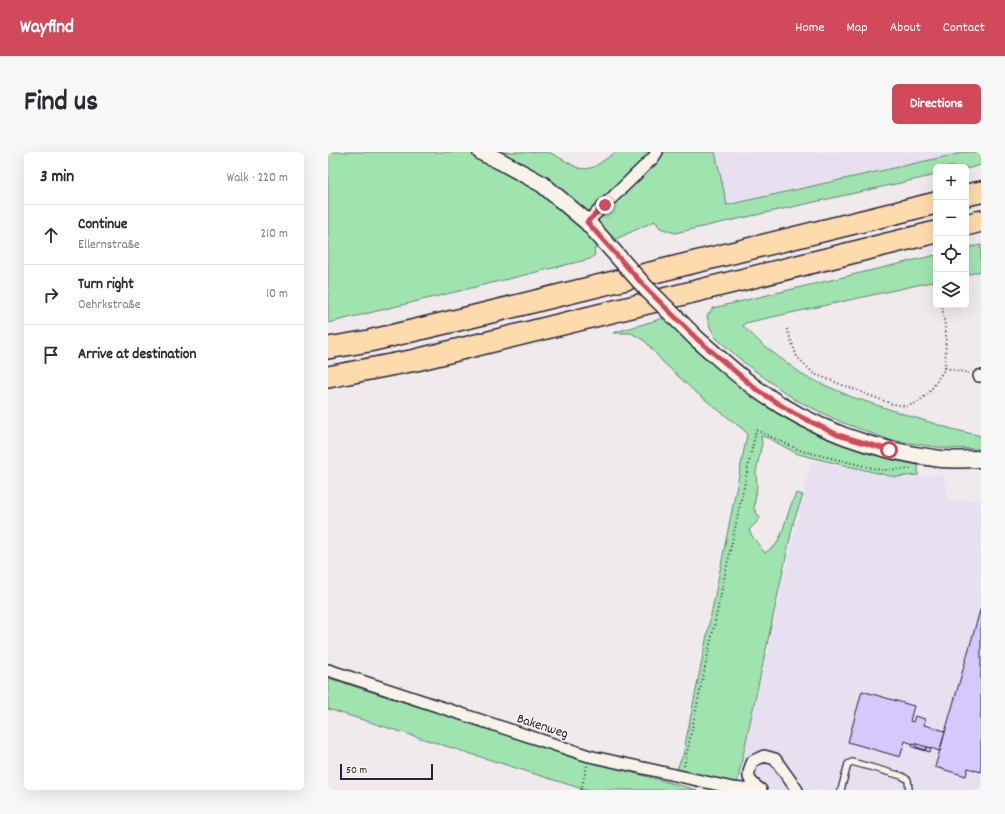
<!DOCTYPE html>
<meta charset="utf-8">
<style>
:root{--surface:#fff;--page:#f7f7f7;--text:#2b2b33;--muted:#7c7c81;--line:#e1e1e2;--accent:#d1495b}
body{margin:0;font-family:Dekko,sans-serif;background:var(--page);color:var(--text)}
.controls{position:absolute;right:12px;top:12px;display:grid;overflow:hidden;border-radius:6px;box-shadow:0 4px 16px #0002}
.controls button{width:36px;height:36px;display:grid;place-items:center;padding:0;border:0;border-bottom:1px solid var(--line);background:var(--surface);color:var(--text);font:20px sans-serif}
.scale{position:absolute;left:12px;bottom:10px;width:93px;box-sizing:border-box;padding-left:4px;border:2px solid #22223b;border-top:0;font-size:11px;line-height:14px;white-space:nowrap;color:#22223b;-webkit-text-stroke:3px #f7f3e8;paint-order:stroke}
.stop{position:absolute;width:12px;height:12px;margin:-9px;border:3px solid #d1495b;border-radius:50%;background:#fff}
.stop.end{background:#d1495b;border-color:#fff;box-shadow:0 1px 4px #0008}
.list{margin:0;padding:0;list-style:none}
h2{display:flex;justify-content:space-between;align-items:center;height:52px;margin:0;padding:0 16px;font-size:17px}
h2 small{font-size:13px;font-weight:400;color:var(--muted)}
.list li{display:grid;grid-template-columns:26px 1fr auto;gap:12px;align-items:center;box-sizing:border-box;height:60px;padding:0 16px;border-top:1px solid var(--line)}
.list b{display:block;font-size:15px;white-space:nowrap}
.list p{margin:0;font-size:13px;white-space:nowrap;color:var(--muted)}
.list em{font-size:13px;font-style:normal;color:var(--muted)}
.icon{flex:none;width:22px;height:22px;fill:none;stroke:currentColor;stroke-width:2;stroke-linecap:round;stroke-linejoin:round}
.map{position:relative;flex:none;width:653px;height:638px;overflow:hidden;border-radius:6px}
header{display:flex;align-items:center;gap:24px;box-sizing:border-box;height:56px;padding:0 20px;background:var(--accent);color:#fff}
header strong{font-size:19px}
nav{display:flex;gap:22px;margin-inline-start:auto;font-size:14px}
.intro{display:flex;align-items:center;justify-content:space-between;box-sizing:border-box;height:96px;padding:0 24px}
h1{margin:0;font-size:28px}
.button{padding:10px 18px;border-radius:6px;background:var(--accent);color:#fff;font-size:14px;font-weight:700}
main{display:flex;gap:24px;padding:0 24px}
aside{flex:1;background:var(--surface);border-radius:6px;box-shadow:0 4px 16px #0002}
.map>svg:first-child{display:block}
.built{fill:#e8e0f0}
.green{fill:#9fe4af;stroke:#608375}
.building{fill:#d5c8fa;stroke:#22223b}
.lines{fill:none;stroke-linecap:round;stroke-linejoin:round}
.lane-casing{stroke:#22223b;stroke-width:8}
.street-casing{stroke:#22223b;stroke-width:14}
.secondary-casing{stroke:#22223b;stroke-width:19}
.highway-casing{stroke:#22223b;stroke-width:24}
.path{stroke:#22223b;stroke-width:2;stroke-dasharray:1 3;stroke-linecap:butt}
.lane{stroke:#f7f3e8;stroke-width:5.5}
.street{stroke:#f7f3e8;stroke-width:11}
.secondary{stroke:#f7f3e8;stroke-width:16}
.highway{stroke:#fedbac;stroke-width:21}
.secondary-bridge-casing{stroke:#22223b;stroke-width:19;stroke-linecap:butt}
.secondary-bridge{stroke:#f7f3e8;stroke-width:16}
.route{stroke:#d1495b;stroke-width:5}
.labels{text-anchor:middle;stroke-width:3;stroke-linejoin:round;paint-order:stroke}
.street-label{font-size:14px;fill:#22223b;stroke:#f7f3e8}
</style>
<header>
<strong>Wayfind</strong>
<nav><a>Home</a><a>Map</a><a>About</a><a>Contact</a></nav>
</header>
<div class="intro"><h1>Find us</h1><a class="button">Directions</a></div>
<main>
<aside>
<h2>3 min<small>Walk · 220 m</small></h2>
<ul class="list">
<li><svg class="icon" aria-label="ahead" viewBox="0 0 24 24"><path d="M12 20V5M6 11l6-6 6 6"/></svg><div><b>Continue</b><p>Ellernstraße</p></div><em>210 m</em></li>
<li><svg class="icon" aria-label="right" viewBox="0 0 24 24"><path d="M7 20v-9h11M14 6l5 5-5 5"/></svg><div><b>Turn right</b><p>Oehrkstraße</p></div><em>10 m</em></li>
<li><svg class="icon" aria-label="arrive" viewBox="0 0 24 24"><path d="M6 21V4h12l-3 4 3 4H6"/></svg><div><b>Arrive at destination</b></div></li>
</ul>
</aside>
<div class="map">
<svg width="653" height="638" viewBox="0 0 653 638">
<rect width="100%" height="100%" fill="#f0eaec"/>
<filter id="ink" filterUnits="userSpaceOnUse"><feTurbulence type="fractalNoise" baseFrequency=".025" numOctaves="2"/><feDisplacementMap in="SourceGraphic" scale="8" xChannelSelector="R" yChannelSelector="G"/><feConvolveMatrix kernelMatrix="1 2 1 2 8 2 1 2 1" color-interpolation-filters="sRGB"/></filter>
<g filter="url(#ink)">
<!-- built -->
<path class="built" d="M387 0H638L398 53Z
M483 309 567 325 614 322 622 349 653 348V638H421L408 635Z"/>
<!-- green -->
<path class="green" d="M0 0H221L250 16 257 17 266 15 288 0H387L399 53 638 0H653V13L638 17V15H608V23L347 81 332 76 327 69 266 97 267 103 262 107 0 171Z
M653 93V119L638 123V96Z
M608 103V129L417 171 415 174 436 194 478 225 524 245 585 265 624 277 653 284V297L616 296 562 288 513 270 466 247 419 213 388 186 382 175 379 164 385 156Z
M339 165 362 188 538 300 570 308 590 311V323L567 325 506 311 470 302 440 286 433 284 434 291 428 320 429 333 426 357 432 366 428 371 421 378 424 384 437 401 448 393 453 383 463 353 468 341 475 343 466 368 409 631 406 633 348 619 355 603 419 283 418 280 412 275 365 238 334 209 317 189 303 181H285Z
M0 526 254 607 369 638H258L0 557Z"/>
<!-- building -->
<path class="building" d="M653 455V620L640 616 638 624 607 615Z
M534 539 586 554 582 569 585 570 587 564 597 567 596 573 617 579 612 599 599 595 598 598 588 595V593L577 589 572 605 520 590Z
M585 591 603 596 602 600 584 595Z"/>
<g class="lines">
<!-- lane casing -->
<g class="lane-casing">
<path id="lane" d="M513 638 520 612 524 610 574 624 580 628 581 638"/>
</g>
<!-- street casing -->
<g class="street-casing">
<path id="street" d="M259 70 325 6 329 0
M651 224H653
M0 518 261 604 405 636 425 638
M433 638C419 628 418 624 425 609L436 604 447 607 469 638"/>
</g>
<!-- secondary casing -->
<g class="secondary-casing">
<path id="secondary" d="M153 0 172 9 214 32 259 70 268 80
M369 187C389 204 409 223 430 238 484 277 547 299 613 307 626 308 640 307 653 307"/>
</g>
<!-- highway casing -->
<g class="highway-casing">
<path id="highway" d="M638 43 653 40
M638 73 653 69
M0 196 41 189 147 164 608 51
M0 225 88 208 608 80"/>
</g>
<!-- path -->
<path class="path" d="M459 177 469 205 486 222 564 252 579 254 589 251 601 241 617 216 618 181 614 153
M617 216 641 221
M356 614 428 278 474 299 553 318 583 317
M253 638 259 614"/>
<!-- lane -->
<use href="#lane" class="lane"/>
<!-- street -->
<use href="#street" class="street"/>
<!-- secondary -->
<use href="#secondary" class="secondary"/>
<!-- highway -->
<use href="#highway" class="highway"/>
<!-- secondary-bridge casing -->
<g class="secondary-bridge-casing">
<path id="secondary-bridge" d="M268 80 318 136 369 187"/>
</g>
<!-- secondary-bridge -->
<use href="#secondary-bridge" class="secondary-bridge"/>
</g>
</g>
<g class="lines" filter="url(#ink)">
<!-- route -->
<path class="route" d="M277 53 259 70 318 136 369 187 429 238 467 262 510 283 561 298"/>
</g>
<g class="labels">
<!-- street labels -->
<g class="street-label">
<text transform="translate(215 573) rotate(18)" y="5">Bakenweg</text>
</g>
</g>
</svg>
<div class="controls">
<button>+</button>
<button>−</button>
<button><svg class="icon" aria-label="locate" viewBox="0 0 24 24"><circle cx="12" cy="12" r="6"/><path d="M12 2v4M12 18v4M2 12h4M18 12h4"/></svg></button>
<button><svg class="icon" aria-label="layers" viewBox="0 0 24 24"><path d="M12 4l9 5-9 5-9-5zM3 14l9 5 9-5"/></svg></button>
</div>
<div class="scale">50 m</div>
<div class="stop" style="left:561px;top:298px"></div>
<div class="stop end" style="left:277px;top:53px"></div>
</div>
</main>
